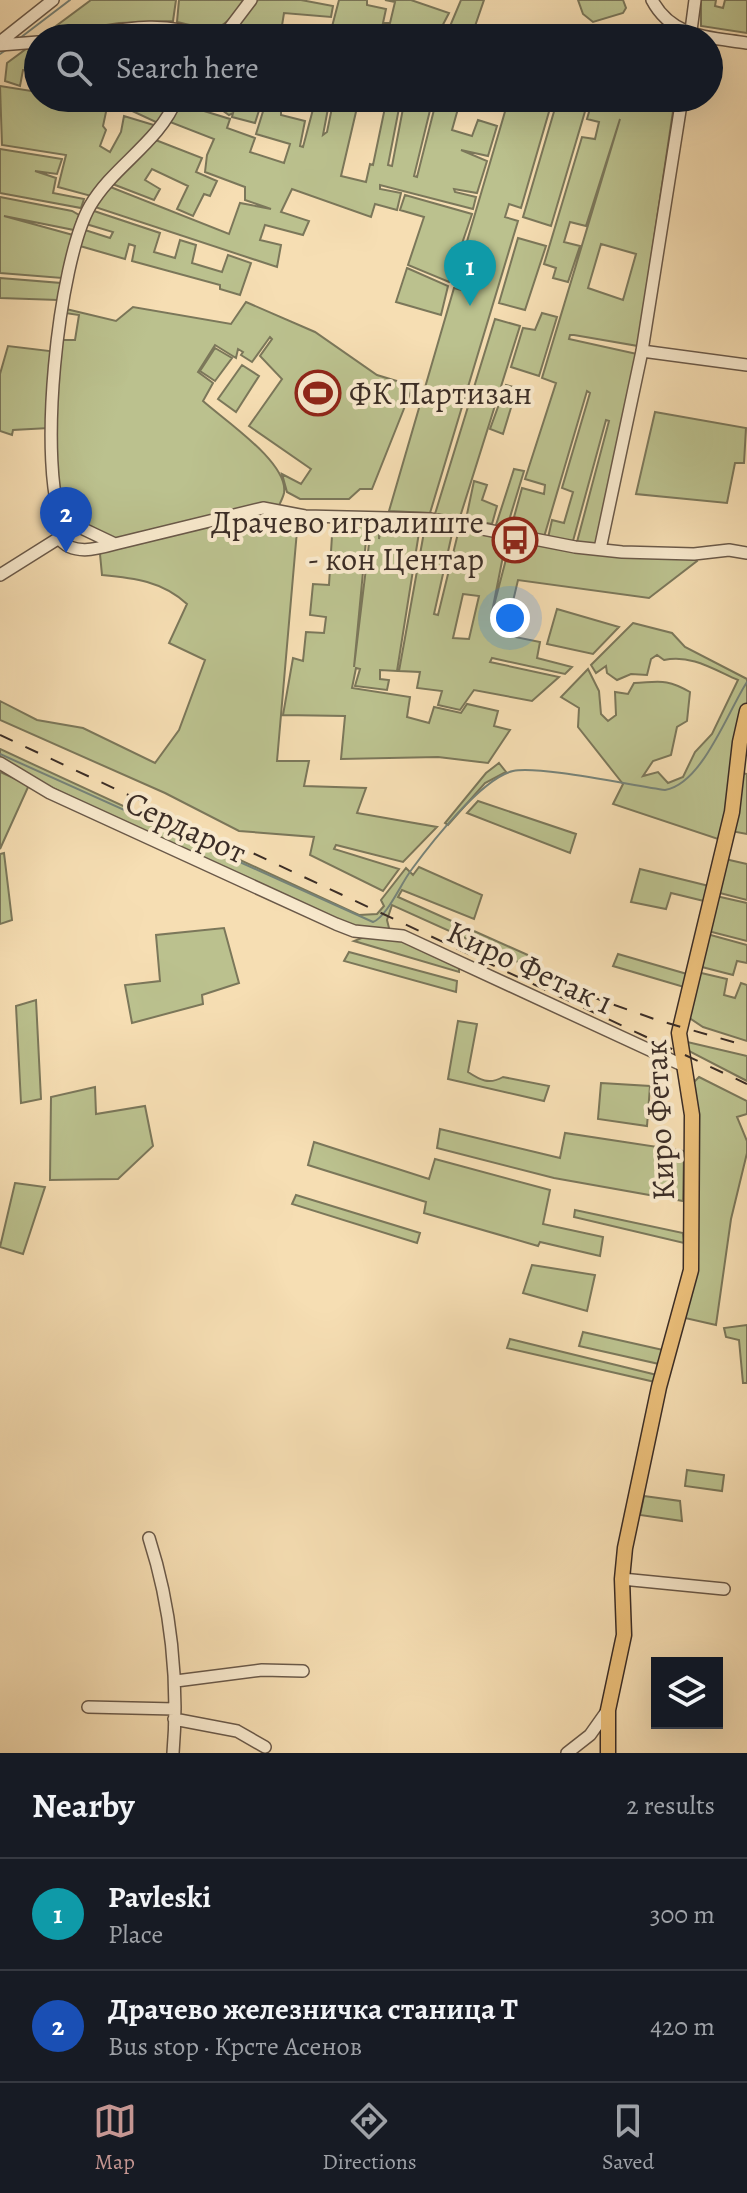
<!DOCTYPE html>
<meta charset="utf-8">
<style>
:root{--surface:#171b24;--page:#242831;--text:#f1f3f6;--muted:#9ea1a6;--line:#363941;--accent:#c59692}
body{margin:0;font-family:Alegreya,serif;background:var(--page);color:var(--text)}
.controls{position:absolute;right:24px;bottom:24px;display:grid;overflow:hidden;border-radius:0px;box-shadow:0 8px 32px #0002}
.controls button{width:72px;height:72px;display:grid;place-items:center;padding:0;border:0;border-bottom:2px solid var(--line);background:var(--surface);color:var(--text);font:40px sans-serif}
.you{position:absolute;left:510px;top:618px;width:28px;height:28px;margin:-20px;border:6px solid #fff;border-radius:50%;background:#1a73e8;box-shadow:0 0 0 12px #1a73e833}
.badge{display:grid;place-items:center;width:52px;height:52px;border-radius:50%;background:var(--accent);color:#fff;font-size:26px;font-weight:700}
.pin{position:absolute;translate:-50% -66px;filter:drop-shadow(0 2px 4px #0008)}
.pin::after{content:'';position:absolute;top:42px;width:28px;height:24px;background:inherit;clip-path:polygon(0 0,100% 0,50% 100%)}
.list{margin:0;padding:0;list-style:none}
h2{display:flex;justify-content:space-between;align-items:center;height:104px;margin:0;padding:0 32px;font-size:34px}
h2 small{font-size:26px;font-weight:400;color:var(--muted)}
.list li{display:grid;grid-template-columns:52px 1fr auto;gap:24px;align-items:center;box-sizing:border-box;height:112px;padding:0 32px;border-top:2px solid var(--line)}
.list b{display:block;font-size:30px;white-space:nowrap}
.list p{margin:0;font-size:26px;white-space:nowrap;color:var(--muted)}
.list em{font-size:26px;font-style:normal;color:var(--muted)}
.icon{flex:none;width:44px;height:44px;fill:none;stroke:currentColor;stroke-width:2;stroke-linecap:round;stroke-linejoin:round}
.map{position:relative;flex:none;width:747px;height:1753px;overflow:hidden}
.search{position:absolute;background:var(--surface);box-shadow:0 8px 32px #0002;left:24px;right:24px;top:24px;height:88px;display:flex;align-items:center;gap:20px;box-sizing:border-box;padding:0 28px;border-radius:44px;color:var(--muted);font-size:30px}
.sheet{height:328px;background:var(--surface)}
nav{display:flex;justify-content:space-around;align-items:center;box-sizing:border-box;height:112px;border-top:2px solid var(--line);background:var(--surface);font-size:22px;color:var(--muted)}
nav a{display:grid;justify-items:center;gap:4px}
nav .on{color:var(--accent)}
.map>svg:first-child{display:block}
.green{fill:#bbc18e;stroke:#7b775a;stroke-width:2;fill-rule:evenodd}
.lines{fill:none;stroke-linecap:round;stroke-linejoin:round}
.stream{stroke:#768379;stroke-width:2}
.minor-casing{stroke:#6a5949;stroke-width:14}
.major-casing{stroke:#3b2d26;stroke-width:17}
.minor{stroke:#f9eace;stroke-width:11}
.major{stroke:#ebbf7a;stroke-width:14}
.rail{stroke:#3b2d26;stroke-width:2;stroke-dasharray:14 14;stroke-linecap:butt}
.labels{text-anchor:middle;stroke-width:8;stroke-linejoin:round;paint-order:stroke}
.poi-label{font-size:32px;fill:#3b2d26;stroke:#f9eace;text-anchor:start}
.street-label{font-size:32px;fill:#3b2d26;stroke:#f9eace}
</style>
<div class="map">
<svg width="747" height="1753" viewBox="0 0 747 1753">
<rect width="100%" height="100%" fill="#f6deb3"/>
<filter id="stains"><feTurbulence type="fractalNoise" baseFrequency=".0025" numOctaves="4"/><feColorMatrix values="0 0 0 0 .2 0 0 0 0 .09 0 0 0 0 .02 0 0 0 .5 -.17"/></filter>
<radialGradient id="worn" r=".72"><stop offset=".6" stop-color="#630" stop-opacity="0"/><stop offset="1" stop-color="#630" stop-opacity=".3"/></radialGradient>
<!-- green -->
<path class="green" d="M91 0H176L173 21 119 23 55 33 52 29Z
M179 0H244C220 35 217 31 177 22Z
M259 0H301L333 6 331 17 284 13 280 38C262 38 249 36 234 27L250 2Z
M339 0H367V5L386 9 383 23H390L395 2 385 0H411L449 13 436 38H329Z
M461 0H484L473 32 485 38H445Z
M578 0H623L626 8 623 13 593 22 583 14Z
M701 0H716L715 6 723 8 725 0H747V33L701 26Z
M38 47V71L23 70 20 86 5 81 7 63 26 49Z
M0 86 38 92V98H109L103 126 106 130 100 146 110 152 121 132 124 116 157 126 91 196 58 187 66 155 2 145Z
M113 98H172L160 124 113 102Z
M205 98H263L255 123 232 117 233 113 229 115Z
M316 98H330L323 135 327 132 334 98H384L383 104 359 99 341 176 366 182 370 164 373 165 387 98H401L388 165 392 166 405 98H433L414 176 417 177 437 98H461L452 130 472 136 478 120 497 126 488 156 461 150 487 161 477 193 454 189 455 192 476 197 473 209 380 185V189L401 193 397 210 375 204 371 217 292 189 281 212 309 221 303 235 265 225 260 240 281 245 277 267 95 207 108 186 229 234 240 203 271 209 245 200V187L205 172 207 155 214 139 170 122 178 103 230 119 227 128 255 138 250 152 284 163 290 144 256 134 265 105 281 110V115L305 121 300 146 303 147Z
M509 98H553L521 208 509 204 505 217 518 221 430 513 389 511 454 288 469 292 474 277 458 272Z
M558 98H589L551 226 523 217Z
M593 98 623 104 626 98H675L638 346 574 335H570L569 339 637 354 597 545 577 542 609 421 606 420 573 541 548 538 552 520 564 523 573 492 562 488 590 393 587 391 544 537 511 528 522 488 544 494 545 485 525 479 556 383 542 378 620 119 586 226 570 222 564 242 580 246 568 282 553 278 556 268 544 264 582 137 595 139 599 122 587 119ZM601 244 636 254 623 300 588 288Z
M153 139 202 158 196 172 217 181 210 196 204 194 193 216 177 209 188 186 152 169 145 180 160 189 154 200 110 183Z
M0 149 62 159 57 174 35 171 56 178 53 193 84 199 81 208 0 193Z
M405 195 472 214 449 282 408 265 424 217 400 210Z
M0 197 72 211 79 215 74 230 4 216 73 235 62 278 0 273Z
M91 210 160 233 154 252 175 258 180 240 196 245 192 263 222 272 228 255 251 263 240 295 220 289V285L132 261 135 246 129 244 125 259 80 246 85 230 110 238 113 232 86 224Z
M518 238 546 246 525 310 499 303Z
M407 268 448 286 441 315 396 302Z
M0 278 61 283 58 300 0 298Z
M246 302 315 332 377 375 413 386 372 489H360L349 499H300L287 492 282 474 301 484 311 469 249 426 282 379 260 356 272 339 270 337 252 362 241 355 243 352 238 349 236 358 215 345 198 372 213 383 203 401C224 420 289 463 284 493 283 498 279 505 277 510L258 511V521L298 519 277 761H309L304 786 366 788 357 813 437 827 403 862 336 845 334 849 399 869 383 891 310 855 314 837 239 831 165 793 0 720V701L37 720 83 728 155 763 179 730 205 660 169 643 187 604C162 581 134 578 102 575L100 554 111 546 129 543 64 527 49 428 13 430 12 435 0 431V374L8 346 57 352 58 340H75L79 315 65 313 66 309 116 321 133 307 231 324Z
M542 313 557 317 539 376 511 367 523 328 535 330Z
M495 319 520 326 460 517 435 514Z
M215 348 232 358 215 381 200 371Z
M242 365 259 376 236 412 218 399Z
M506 385 517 388 503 434 490 429Z
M655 412 746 428 744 463H735L727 503 636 494Z
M514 469 524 471 507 527 496 525Z
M474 481 487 485 482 500 497 506 492 524 466 519Z
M333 519H368L354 667 372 519H379V539L382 520H421L397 671 380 670V679L389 680 387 690 355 686 360 669 356 668 352 688 410 697 407 717 429 723 434 707 461 713 467 704 498 711 494 726 510 730 488 763 438 757 341 759 345 716 283 715 293 658 303 661 306 632 324 633 326 617 310 615 313 584 329 585Z
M426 521 454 525 434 614 438 615 460 525 507 536 491 617 512 536 694 557 697 561 649 598 518 580 505 635 540 642 537 658 572 667 565 674 492 658 490 662 559 677 532 701 474 690 460 710 438 705 442 691 417 688 420 672 399 671ZM463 594 479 596 469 639 453 638Z
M557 609 619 627 593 654 547 644Z
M633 623 672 633 685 647 747 679V711L724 841 613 804 623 784 578 727 579 708 561 697 588 669 599 691 601 714 608 721 616 715 615 692 628 694 634 683C659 682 666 678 690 692L687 721 677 727 671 755 653 761 643 776 658 772 668 783 683 777 695 752 712 734 738 680C713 669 690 654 664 660L657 655 651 659 647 675 631 674 617 680 607 673 606 666 596 673 591 665Z
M0 749 359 915 377 914 384 906 381 900 406 868 413 875 419 867 482 895 474 919 402 890 398 897 539 960 529 967 392 905 387 920 390 932 354 931 0 763Z
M499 763 506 772 485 783 448 825 445 823 486 773Z
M0 772 29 785 0 849Z
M742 773 747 774V834L731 831Z
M478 801 576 834 570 853 467 813Z
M4 853 12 920 0 924V854Z
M725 859 747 864V900L716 892Z
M640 869 709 886 704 901 671 893 666 909 631 902Z
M716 896 747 903V941L708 931Z
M224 928 239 983 202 995 203 1004 132 1023 125 985 160 981 156 935Z
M707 934 747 945V963L737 961 733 975 698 966Z
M369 935H394L459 966V972L354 941Z
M349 952 457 981 456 992 344 961Z
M618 954 687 974 684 987 613 966Z
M697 972 727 979 724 995 735 998 741 983 747 985V1041L703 1027 688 1017Z
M36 1000 41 1099 21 1103 16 1006Z
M458 1021 477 1024 468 1072C480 1080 489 1085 503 1077L549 1086 544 1101 448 1079Z
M683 1041 747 1056V1081L683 1048Z
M699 1077 747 1101V1114L737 1117 747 1141V1153L731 1219 716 1325 685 1318 693 1083Z
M601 1083 650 1086 647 1126 598 1119Z
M95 1087 96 1114 145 1106 153 1146 118 1179 50 1180 51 1097Z
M440 1129 560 1158 565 1133 684 1151 683 1201 554 1178 437 1148Z
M314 1142 429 1179 435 1159 550 1190 543 1224 603 1237 600 1256 540 1242 538 1246 424 1213 426 1202 308 1165Z
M15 1183 45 1187 23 1254 0 1247Z
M296 1195 420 1233 417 1243 292 1204Z
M575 1210 683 1233 684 1243 574 1217Z
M532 1265 595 1275 587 1311 523 1293Z
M747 1325V1383H743L739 1340 726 1337 724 1328Z
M583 1332 663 1350 659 1364 579 1346Z
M510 1339 657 1375 655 1382 507 1348Z
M687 1470 724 1475 722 1491 685 1486Z
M644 1496 680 1501 682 1521 640 1515Z"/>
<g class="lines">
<!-- stream -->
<path class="stream" d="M20 38 70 0
M0 54 6 50
M0 754 373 922C387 917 401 883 412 869 431 843 482 778 513 771 538 765 634 786 665 790 702 784 727 713 747 682"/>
<!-- minor casing -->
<g class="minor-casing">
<path id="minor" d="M652 0C672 38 709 37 747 43
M226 33 250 38
M69 38C116 31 161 18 205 38
M205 38 226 33 251 0
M690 38 695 0
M0 42 53 0
M0 45 38 42
M642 351 747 365
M69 525H75L115 544C97 549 72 556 59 538Z
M64 527C36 470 58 262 90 206 114 165 159 143 177 98
M115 544 263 508 305 516 431 519 575 547 622 552 694 554 729 550 747 553
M600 549 642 351 682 98
M0 575 59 538
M0 763 50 793 336 924 354 931 403 936 682 1065
M149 1538C171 1606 179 1682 173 1753
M622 1579 724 1589
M176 1681 262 1670 303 1671
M88 1707 175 1709
M174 1719 237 1731 265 1747
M567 1753 590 1735 607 1711"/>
</g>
<!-- major casing -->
<g class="major-casing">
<path id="major" d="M608 1753V1710L624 1635 622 1579 625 1548 659 1387 691 1270 692 1115 679 1033 732 812 740 742 747 711"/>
</g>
<!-- minor -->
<use href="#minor" class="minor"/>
<!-- major -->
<use href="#major" class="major"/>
<!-- rail -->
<path class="rail" d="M0 735 747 1084
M561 986 657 1020 747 1046"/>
</g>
<!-- icons -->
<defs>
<g id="stadium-ring" transform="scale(2.3)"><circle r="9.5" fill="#f9eace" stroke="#8f2418" stroke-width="1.5"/><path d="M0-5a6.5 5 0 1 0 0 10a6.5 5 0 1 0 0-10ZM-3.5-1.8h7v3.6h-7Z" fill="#8f2418"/></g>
<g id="bus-ring" transform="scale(2.3)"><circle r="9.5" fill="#f9eace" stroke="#8f2418" stroke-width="1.5"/><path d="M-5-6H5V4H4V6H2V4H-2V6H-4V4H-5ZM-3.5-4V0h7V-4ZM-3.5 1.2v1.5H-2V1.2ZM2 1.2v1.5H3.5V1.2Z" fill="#8f2418"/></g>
</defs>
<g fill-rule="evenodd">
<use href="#stadium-ring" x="318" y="393"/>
<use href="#bus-ring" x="515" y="540"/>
</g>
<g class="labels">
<!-- poi labels -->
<g class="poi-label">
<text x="349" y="404">ФК Партизан</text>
<text x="484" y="533" text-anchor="end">Драчево игралиште<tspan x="484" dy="37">- кон Центар</tspan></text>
</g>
<!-- street labels -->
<g class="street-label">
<text transform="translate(186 827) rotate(25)" y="11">Сердарот</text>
<text transform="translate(530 967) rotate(25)" y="11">Киро Фетак 1</text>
<text transform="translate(659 1120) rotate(-93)" y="11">Киро Фетак</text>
</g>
</g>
<rect width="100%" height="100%" filter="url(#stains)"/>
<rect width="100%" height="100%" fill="url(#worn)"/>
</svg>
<div class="controls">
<button><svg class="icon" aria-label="layers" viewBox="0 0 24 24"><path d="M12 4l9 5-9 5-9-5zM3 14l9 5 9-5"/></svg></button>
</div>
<div class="you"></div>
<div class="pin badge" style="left:470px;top:306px;background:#0f9aa8">1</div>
<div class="pin badge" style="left:66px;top:553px;background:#1a4fb4">2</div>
<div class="search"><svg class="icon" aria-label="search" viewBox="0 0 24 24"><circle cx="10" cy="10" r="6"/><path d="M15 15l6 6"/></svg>Search here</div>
</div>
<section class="sheet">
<h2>Nearby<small>2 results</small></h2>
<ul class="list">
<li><span class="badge" style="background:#0f9aa8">1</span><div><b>Pavleski</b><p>Place</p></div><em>300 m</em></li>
<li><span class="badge" style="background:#1a4fb4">2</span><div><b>Драчево железничка станица Т</b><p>Bus stop · Крсте Асенов</p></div><em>420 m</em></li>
</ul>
</section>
<nav>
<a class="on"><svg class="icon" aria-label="map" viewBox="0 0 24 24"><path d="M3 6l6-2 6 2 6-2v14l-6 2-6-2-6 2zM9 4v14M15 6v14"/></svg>Map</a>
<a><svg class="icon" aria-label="directions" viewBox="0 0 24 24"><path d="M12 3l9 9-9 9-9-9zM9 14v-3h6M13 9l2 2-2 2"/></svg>Directions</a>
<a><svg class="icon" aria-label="saved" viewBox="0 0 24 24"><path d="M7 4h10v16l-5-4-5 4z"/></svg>Saved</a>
</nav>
